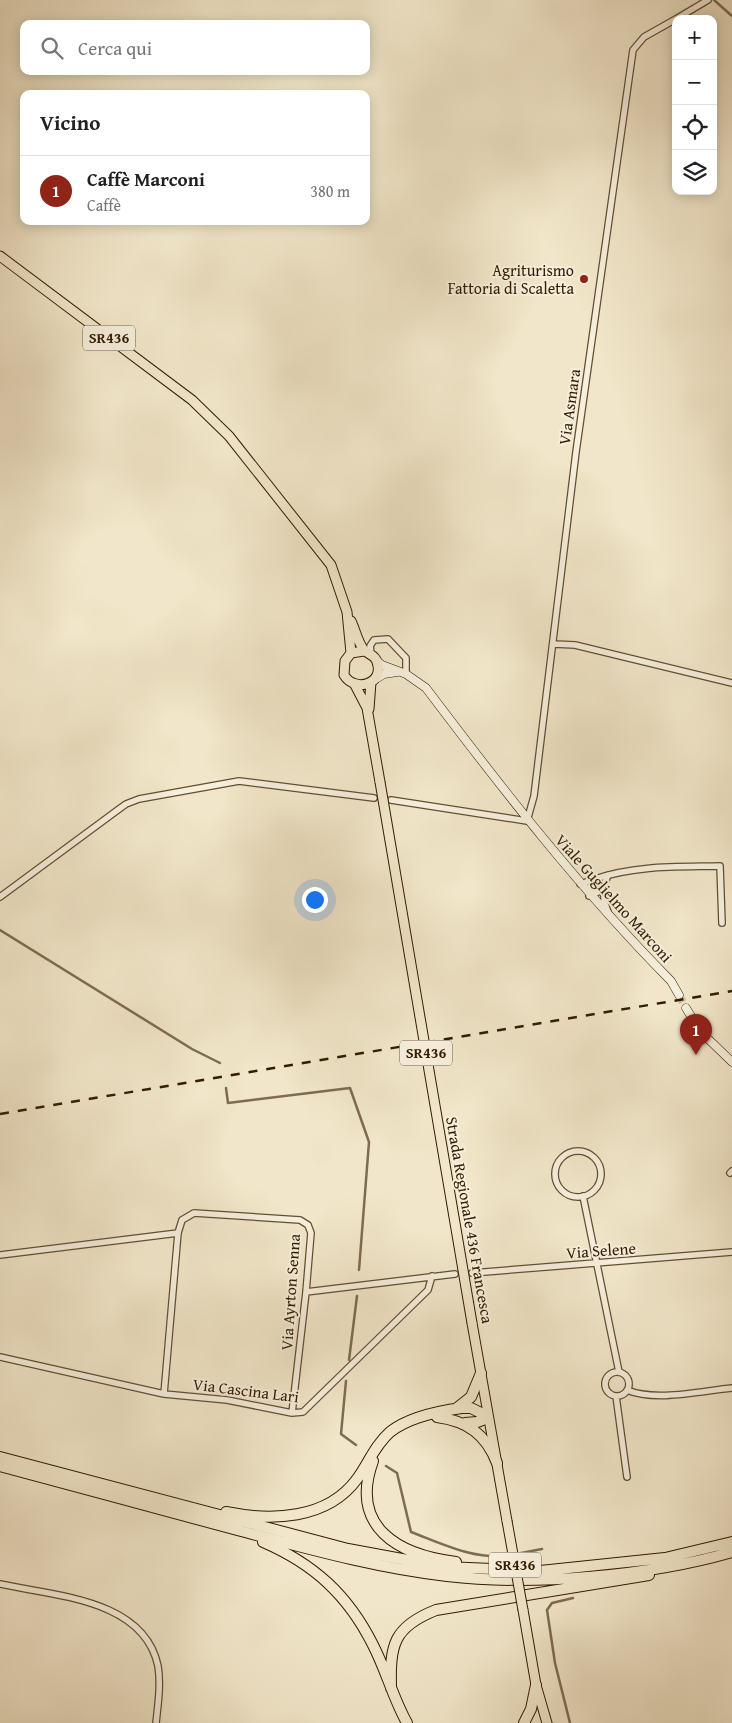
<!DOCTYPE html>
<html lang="it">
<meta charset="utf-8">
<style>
:root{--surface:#fff;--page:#f2f2f2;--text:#202124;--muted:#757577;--line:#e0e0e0;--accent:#8f2418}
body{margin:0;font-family:"Gentium Book Plus",serif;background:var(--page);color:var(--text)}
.controls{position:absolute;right:15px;top:15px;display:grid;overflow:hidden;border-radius:10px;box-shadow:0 2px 12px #0003}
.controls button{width:45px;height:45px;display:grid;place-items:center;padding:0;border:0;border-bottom:1px solid var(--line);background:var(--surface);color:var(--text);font:25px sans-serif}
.you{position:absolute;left:314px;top:899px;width:18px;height:18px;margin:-12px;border:4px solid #fff;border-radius:50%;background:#1a73e8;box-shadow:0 0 0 8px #1a73e833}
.badge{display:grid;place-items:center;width:32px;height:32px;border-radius:50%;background:var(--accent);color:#fff;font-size:16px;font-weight:700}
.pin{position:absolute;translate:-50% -41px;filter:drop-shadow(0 1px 2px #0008)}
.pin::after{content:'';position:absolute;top:26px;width:18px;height:15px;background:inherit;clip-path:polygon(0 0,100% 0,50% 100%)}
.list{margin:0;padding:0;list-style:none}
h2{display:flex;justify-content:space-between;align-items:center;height:65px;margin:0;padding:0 20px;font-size:21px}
h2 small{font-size:16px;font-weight:400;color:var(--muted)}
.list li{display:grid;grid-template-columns:32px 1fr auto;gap:15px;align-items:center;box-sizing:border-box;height:70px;padding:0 20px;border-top:1px solid var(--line)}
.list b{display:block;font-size:19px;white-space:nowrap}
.list p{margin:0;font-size:16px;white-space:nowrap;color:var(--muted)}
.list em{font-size:16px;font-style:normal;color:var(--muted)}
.icon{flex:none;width:28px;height:28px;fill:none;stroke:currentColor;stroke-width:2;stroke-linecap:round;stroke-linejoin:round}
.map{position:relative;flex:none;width:732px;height:1723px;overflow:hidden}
.search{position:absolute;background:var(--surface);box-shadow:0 2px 12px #0003;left:20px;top:20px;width:350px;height:55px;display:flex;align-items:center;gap:12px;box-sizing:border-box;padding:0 18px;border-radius:10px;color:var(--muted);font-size:19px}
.panel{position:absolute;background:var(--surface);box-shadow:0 2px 12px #0003;left:20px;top:90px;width:350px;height:135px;border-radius:10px}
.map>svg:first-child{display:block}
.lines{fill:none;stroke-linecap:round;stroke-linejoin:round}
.stream{stroke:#7e6c51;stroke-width:2.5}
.secondary-tunnel{stroke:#cbbea1;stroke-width:8;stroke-dasharray:8 4;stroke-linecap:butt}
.street-casing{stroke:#624e34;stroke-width:8}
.secondary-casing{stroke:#331c02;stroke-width:9}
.primary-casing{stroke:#331c02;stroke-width:11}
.highway-casing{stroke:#331c02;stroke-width:12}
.street{stroke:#f6efdc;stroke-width:5.5}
.secondary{stroke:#f6efdc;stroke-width:8}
.primary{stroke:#f1e6c9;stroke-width:9}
.highway{stroke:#f1e6c9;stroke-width:10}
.rail{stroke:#331c02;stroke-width:2.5;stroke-dasharray:9 9;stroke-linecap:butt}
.primary-bridge-casing{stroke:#331c02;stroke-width:11;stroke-linecap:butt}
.primary-bridge{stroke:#f1e6c9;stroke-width:9}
.poi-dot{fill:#8f2418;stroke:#f6efdc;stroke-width:2}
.labels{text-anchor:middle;stroke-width:4;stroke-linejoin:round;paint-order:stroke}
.shield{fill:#f6efdc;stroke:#6e5b43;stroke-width:1}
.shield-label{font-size:15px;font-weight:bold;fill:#331c02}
.poi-label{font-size:16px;fill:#331c02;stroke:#f6efdc;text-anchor:end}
.street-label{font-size:16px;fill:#331c02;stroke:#f6efdc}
</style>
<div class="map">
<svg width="732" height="1723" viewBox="0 0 732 1723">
<rect width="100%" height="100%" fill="#f1e6c9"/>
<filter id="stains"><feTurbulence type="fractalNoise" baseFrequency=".004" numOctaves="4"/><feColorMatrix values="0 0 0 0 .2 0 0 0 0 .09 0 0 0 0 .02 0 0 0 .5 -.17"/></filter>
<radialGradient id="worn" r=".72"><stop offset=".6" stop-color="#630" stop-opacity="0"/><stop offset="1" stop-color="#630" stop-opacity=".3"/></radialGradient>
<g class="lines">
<!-- stream -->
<path class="stream" d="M714 0 732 16
M0 930 192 1049 220 1063
M226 1088 228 1103 350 1088 369 1142 359 1270
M349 1360 357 1296
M346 1381 341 1434 356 1445
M386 1466 397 1473 411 1532C443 1544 476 1561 511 1555
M516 1554 542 1549
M570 1723 555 1663 547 1610 552 1603 573 1598"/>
<!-- secondary-tunnel -->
<path class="secondary-tunnel" d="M679 995 686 1008"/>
<!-- street casing -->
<g class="street-casing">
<path id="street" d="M676 19 708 0
M554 644 575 645 732 683
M371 653 370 646 374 640 388 639 406 658V674
M391 800 527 821 534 796 576 452 633 50 644 37 676 19
M580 884 595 879
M604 888V901L608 912
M589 896 595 879C636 865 678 867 720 866L722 923
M589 896C602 892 604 887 608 875
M0 897 115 812 126 804 139 799 239 781 374 798
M555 1174a23 23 0 1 1 46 0a23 23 0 1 1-46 0Z
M730 1173 732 1171
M583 1196 619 1372
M0 1255 178 1233
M472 1273 732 1252
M306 1292 455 1274
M0 1357 164 1394 227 1400 292 1413 303 1412 428 1290 432 1276
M605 1384a12 12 0 1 1 24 0a12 12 0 1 1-24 0Z
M627 1390C655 1402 701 1391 732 1388
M164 1394 178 1233 182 1220 194 1213 300 1220 308 1225 311 1233 306 1292 292 1413
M616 1396 627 1477
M0 1584C55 1596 144 1599 158 1666 161 1685 158 1704 156 1723"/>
</g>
<!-- secondary casing -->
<g class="secondary-casing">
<path id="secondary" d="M376 660 382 665 406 674 426 688C503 790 581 890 671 981L679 995
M374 680 384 674 397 672
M686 1008 700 1031 732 1062"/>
</g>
<!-- primary casing -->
<g class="primary-casing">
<path id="primary" d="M0 256 192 400 229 436 331 565 347 612 351 653
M351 621C355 629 358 643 364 650 368 655 375 654 377 662 385 684 355 693 344 675L345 661 351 653 364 651
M355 685 367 708 380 782
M369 709 371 682
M472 1323 507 1521
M523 1610 536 1685 547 1723"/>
</g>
<!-- highway casing -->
<g class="highway-casing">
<path id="highway" d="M457 1408 471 1397 481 1373
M437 1417C467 1421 486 1434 497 1463
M465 1423 477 1422 488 1418
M0 1457 348 1549 445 1567 540 1571 665 1558 732 1542
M373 1461C349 1527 398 1555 456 1562
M0 1466C80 1488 161 1509 241 1531 309 1549 377 1568 447 1576 533 1586 649 1576 732 1552
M226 1512C271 1521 327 1520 357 1479 368 1464 375 1445 390 1432 409 1417 439 1411 462 1408H471L487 1416
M263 1542C314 1564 348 1595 373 1645 386 1670 393 1698 407 1723
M391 1688C390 1645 393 1627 436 1610L649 1575
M524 1723 531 1709 536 1685"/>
</g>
<!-- street -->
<use href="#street" class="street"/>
<!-- secondary -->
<use href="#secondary" class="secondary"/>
<!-- primary -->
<use href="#primary" class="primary"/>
<!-- highway -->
<use href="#highway" class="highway"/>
<!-- rail -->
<path class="rail" d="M0 1114 732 991"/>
<!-- primary-bridge casing -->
<g class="primary-bridge-casing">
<path id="primary-bridge" d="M380 782 472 1323
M507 1521 523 1610"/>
</g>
<!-- primary-bridge -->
<use href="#primary-bridge" class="primary-bridge"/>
</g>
<!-- markers -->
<circle class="poi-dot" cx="584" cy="279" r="5"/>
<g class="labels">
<!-- shield labels -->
<g class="shield">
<rect x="83" y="325.5" width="52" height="25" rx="4"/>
<rect x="400" y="1040.5" width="52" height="25" rx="4"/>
<rect x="489" y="1552.5" width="52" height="25" rx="4"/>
</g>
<g class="shield-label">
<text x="109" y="343">SR436</text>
<text x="426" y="1058">SR436</text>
<text x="515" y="1570">SR436</text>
</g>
<!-- poi labels -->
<g class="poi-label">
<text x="574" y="276">Agriturismo<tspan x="574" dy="18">Fattoria di Scaletta</tspan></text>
</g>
<!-- street labels -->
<g class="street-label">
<text transform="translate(569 407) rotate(-82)" y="6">Via Asmara</text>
<text transform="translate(614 898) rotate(48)" y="6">Viale Guglielmo Marconi</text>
<text transform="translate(470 1220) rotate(80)" y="6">Strada Regionale 436 Francesca</text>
<text transform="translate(601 1250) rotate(-4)" y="6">Via Selene</text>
<text transform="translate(290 1292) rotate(-86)" y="6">Via Ayrton Senna</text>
<text transform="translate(246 1390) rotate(7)" y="6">Via Cascina Lari</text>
</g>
</g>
<rect width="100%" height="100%" filter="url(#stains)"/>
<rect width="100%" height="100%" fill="url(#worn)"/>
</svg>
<div class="controls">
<button>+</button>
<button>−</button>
<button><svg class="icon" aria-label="locate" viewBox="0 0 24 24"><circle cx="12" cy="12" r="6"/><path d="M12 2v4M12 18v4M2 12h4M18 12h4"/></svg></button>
<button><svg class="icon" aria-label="layers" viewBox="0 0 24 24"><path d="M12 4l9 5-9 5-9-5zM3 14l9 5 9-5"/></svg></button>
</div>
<div class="you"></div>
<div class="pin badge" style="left:696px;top:1055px">1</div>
<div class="search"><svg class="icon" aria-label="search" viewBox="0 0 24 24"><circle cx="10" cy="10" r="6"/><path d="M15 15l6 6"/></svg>Cerca qui</div>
<section class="panel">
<h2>Vicino<small></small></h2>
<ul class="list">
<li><span class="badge">1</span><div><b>Caffè Marconi</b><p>Caffè</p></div><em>380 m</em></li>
</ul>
</section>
</div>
